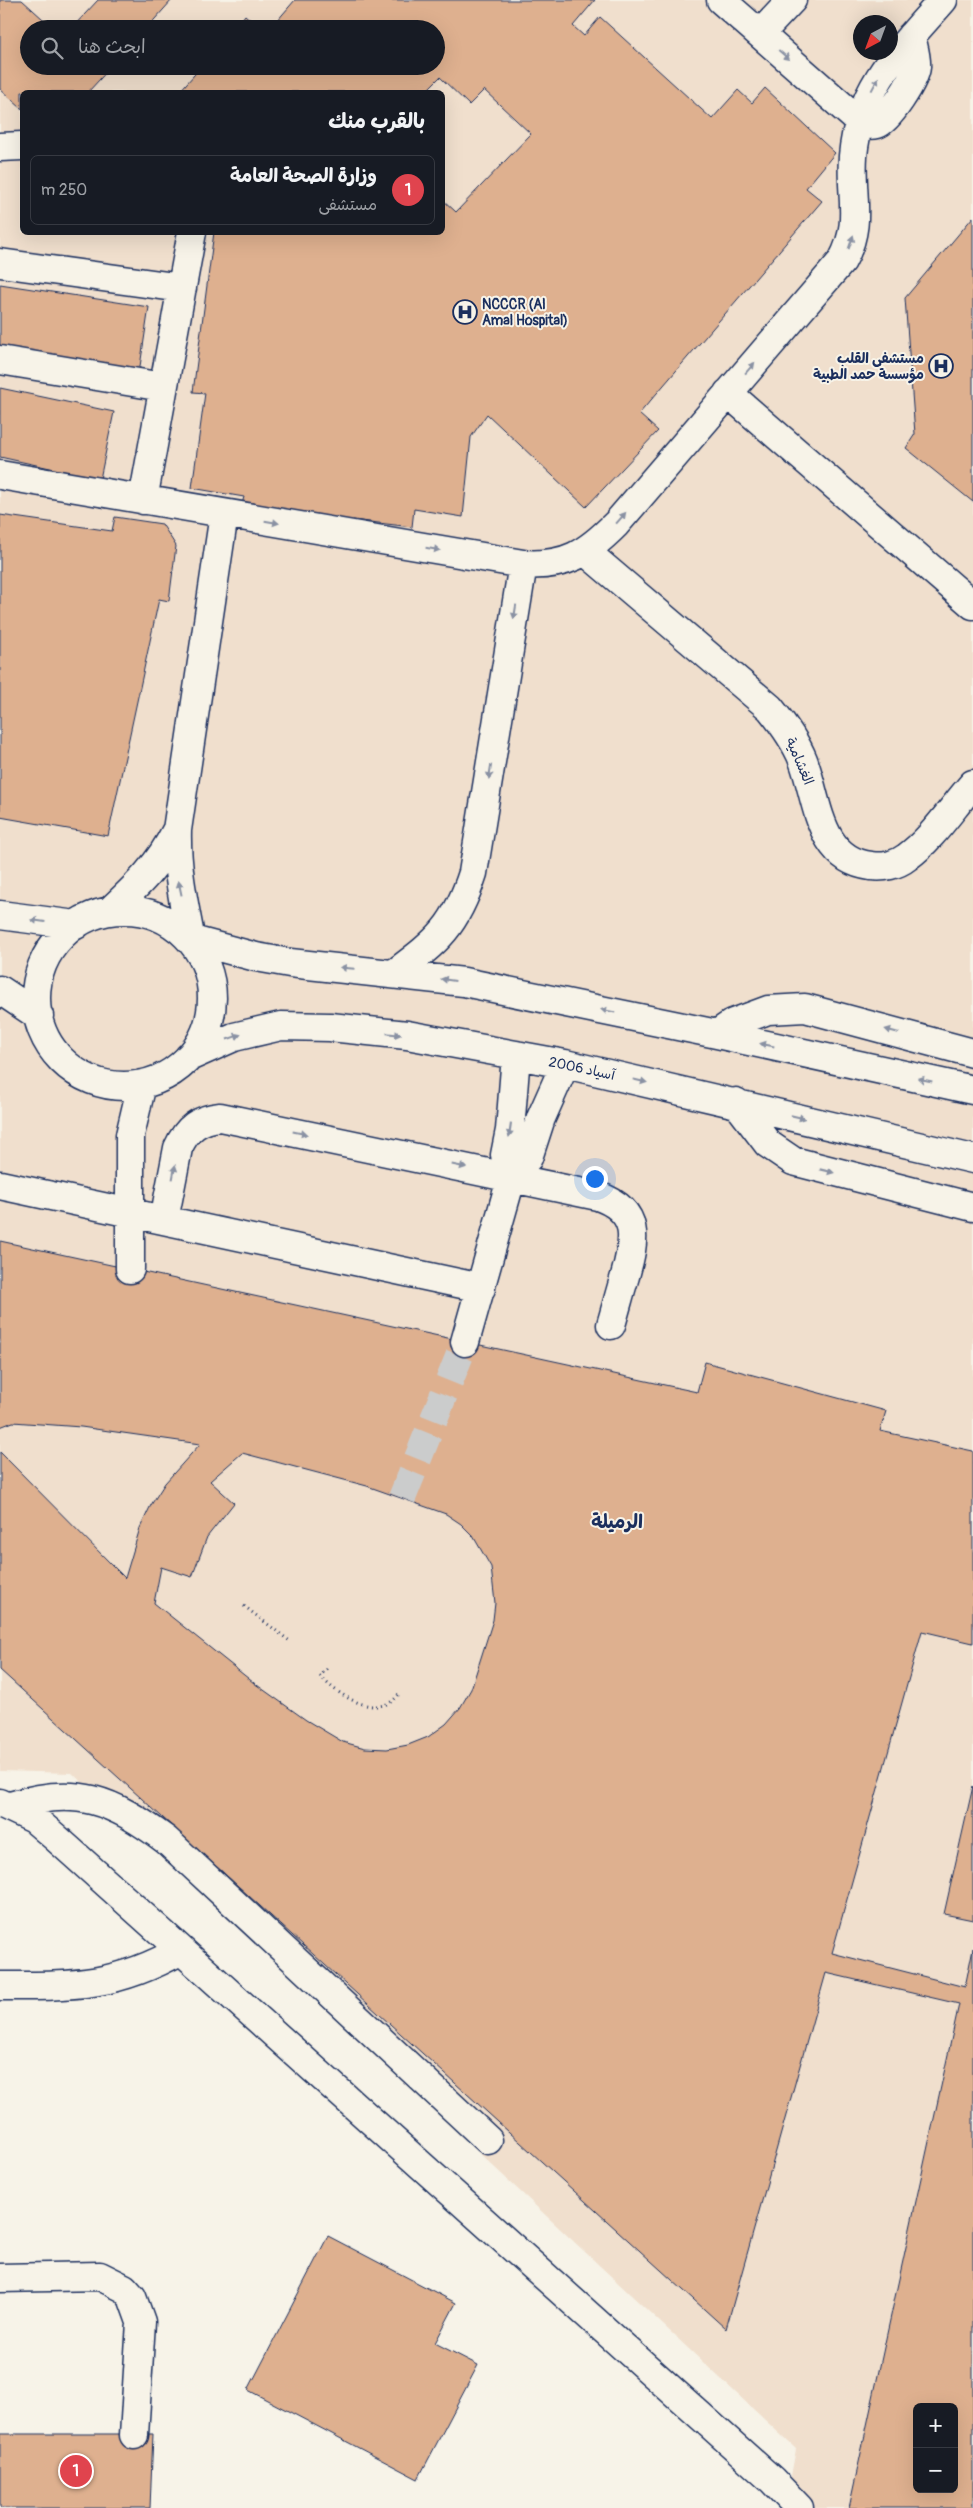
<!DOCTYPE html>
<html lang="ar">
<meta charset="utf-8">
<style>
:root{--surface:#171b24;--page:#242831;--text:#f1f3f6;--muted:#9ea1a6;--line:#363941;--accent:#919bb2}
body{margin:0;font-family:Pangolin,"Playpen Sans Arabic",sans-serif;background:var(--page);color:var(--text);direction:rtl}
.controls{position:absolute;right:15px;bottom:15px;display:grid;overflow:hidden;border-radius:8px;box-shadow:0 5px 20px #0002}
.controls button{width:45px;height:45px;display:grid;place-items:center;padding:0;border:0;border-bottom:1px solid var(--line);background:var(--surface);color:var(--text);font:25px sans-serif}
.compass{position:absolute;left:853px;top:15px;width:45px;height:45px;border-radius:50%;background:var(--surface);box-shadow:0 5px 20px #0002;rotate:221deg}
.you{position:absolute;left:594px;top:1178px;width:18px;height:18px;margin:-12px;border:4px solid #fff;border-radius:50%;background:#1a73e8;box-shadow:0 0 0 8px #1a73e833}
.badge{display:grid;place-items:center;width:32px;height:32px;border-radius:50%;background:var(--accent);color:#fff;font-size:16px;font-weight:700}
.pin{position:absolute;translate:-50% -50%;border:2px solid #fff;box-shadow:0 1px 5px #0006}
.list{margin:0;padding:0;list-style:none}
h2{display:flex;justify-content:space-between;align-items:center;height:65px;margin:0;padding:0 20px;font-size:21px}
h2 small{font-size:16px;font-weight:400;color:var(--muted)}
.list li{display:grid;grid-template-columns:32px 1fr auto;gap:15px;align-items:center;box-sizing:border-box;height:70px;margin:0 10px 10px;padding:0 10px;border:1px solid var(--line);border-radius:8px}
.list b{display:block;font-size:19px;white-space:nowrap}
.list p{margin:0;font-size:16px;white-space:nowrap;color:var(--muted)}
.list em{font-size:16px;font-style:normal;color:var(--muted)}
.icon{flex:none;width:28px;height:28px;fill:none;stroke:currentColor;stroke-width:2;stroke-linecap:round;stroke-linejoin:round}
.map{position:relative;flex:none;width:973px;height:2508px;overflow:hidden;direction:ltr}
.search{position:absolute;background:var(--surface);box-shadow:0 5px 20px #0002;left:20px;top:20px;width:425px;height:55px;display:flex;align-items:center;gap:12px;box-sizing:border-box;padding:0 18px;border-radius:28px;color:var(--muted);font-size:19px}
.panel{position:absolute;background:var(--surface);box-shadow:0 5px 20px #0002;left:20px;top:90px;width:425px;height:145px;border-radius:8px;direction:rtl}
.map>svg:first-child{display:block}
.built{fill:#f0dfcd;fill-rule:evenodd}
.building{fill:#deb08f;stroke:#1b2f5e;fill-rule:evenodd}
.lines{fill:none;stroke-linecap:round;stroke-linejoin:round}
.minor-tunnel{stroke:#cbcccc;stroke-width:28;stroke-dasharray:28 14;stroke-linecap:butt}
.minor-casing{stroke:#1b2f5e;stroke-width:31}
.path{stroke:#1b2f5e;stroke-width:3;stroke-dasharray:1 4;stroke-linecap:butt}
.minor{stroke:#f7f3e8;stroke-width:28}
.oneway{fill:#8991a3}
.labels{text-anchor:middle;stroke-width:4;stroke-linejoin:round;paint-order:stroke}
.poi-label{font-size:14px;font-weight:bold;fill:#1b2f5e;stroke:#f7f3e8;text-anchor:start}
.street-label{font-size:14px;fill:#1b2f5e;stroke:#f7f3e8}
.district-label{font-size:19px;font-weight:bold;fill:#1b2f5e;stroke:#f7f3e8}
</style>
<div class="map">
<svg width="973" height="2508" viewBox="0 0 973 2508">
<rect width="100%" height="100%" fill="#f7f3e8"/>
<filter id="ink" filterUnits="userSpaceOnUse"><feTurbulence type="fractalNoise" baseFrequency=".02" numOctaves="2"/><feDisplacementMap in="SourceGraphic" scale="10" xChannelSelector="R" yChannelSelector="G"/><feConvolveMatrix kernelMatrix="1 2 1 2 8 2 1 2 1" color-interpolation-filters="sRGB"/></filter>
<g filter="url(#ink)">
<!-- built -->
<path class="built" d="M0 0H973V2508H785L796 2449 72 1773 0 1771ZM860 22H890V52H860ZM29 29H436V66H29ZM22 92H442V232H22ZM917 2407H954V2489H917Z"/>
<!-- building -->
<path class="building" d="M0 0H22L54 29H29V66H112L88 92H22V109L0 89Z
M98 0H172L146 29H71Z
M295 0H595L573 26 584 36 600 17 712 119 738 90 752 103 765 88 835 153 806 188 822 201 639 414 658 431 586 507 487 414 471 437 463 517 414 509 412 527 353 520 352 527 241 507 244 497 192 488 205 393 193 392 214 232H442V199L456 212 531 134 484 90 469 105 440 77 425 92H179L202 66H436V29H270Z
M245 15 261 29H234Z
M973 217V502L906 448 915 434 905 298Z
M0 284 149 307 139 373 0 351Z
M0 388 114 412 100 479 0 457Z
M0 515 112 531 115 517 162 524 176 546 169 601 159 599 108 836 0 817Z
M0 1241 697 1392 705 1362 886 1411 880 1431 973 1451V1643L922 1631 832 1953 965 1987 973 1948V2508H849L959 2004 826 1973 726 2329 0 1670V1452L125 1578 140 1528 151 1505 165 1483 200 1444 81 1427 13 1422 0 1427ZM242 1453 367 1486 446 1514 461 1524 473 1536 491 1567 495 1603 493 1620 471 1689 460 1708 446 1724 428 1737 408 1745 387 1749 365 1748 343 1742 306 1720 254 1683 154 1603 161 1567 192 1577 207 1537 234 1503 210 1481ZM917 2407H954V2489H917Z
M973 1786V1920L944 1914Z
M328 2236 456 2303 435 2343 478 2365 418 2479 248 2390Z
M0 2434H153L150 2508H0Z"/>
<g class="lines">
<!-- minor-tunnel -->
<path class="minor-tunnel" d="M402 1498 465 1342"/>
<!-- minor casing -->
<g class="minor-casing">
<path id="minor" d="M721 0 859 121C865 124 870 126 877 124 889 120 915 80 916 67 917 57 913 46 911 36
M760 34 792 0
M0 147 22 146
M0 263 182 288
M0 360 163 387
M728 393 973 605
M0 475 523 564C566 567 586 554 616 524L842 261C863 223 850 196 853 156 859 88 900 49 943 0
M143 500 192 232
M585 551 770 708C783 724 795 740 803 760 818 799 818 860 871 866 883 868 897 865 907 857 932 839 952 808 973 784
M36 998a88 88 0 1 1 176 0a88 88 0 1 1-176 0Z
M110 911C138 885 159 865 176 831
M0 915 76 925
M190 936C183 899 176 866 177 830L224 514
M196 941 256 957 290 963 464 982 717 1034 973 1090
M395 973C439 940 456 926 473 873L523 564
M0 990 39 1016
M717 1034 733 1023 768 1010 805 1008 973 1053
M516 1055 510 1130 505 1155 511 1163 520 1165 528 1158 541 1118 565 1064
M189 1057 234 1037 281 1026 330 1027 407 1035 565 1064 973 1159
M736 1102 768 1144 793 1161 973 1207
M0 1185 481 1288
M164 1220 178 1148C187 1128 199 1119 220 1117L598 1196C641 1211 635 1240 625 1276 620 1292 616 1308 611 1325
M130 1269V1135L142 1084
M465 1342 515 1165
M0 1803 34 1819 55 1837 772 2480 799 2508
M10 1806C77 1785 112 1800 166 1840L488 2140
M0 1986C73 1986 116 1987 181 1950
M0 2278 100 2276 124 2288 132 2297 141 2322 134 2435"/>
</g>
<!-- path -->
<path class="path" d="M244 1606 291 1642
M327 1669 320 1676C337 1695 379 1722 399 1694"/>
<!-- minor -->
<use href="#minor" class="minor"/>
</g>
<!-- one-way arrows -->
<defs><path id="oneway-solid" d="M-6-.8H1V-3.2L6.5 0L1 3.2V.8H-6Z" transform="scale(1.25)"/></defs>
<g class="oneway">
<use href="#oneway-solid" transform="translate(784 55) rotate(41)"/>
<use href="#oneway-solid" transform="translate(875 84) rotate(-62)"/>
<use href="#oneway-solid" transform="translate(851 242) rotate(-71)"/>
<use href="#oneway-solid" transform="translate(750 368) rotate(-49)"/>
<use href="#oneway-solid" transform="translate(621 518) rotate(-49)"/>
<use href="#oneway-solid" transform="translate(272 522) rotate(10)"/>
<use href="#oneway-solid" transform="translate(433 549) rotate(9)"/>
<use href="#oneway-solid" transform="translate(515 612) rotate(99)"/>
<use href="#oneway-solid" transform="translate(490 772) rotate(99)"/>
<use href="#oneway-solid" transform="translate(180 888) rotate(-102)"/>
<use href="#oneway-solid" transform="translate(38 921) rotate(-172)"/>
<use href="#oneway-solid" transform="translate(347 968) rotate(-175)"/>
<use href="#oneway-solid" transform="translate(448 980) rotate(-172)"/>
<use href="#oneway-solid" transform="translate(608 1011) rotate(-168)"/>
<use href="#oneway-solid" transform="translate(892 1031) rotate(-165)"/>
<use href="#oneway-solid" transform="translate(394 1034) rotate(6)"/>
<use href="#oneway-solid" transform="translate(234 1037) rotate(-19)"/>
<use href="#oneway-solid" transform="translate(767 1045) rotate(-168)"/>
<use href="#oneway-solid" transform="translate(925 1080) rotate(-168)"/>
<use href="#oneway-solid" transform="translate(640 1081) rotate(13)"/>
<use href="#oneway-solid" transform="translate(798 1117) rotate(13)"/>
<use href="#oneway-solid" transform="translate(510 1130) rotate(98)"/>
<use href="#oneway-solid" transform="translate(300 1133) rotate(12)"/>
<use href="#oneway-solid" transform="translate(459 1166) rotate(12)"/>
<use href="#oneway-solid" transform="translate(827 1171) rotate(14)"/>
<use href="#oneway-solid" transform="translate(174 1172) rotate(-79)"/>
</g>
</g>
<!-- icons -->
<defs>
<g id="hospital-ring" transform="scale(1.25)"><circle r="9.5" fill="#f7f3e8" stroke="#1b2f5e" stroke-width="1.5"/><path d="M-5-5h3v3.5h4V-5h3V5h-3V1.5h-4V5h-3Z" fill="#1b2f5e"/></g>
</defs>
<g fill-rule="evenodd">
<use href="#hospital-ring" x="465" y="312"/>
<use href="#hospital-ring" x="941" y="366"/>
</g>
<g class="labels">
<!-- poi labels -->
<g class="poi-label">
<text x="482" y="309">NCCCR (Al<tspan x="482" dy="16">Amal Hospital)</tspan></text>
<text x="924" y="363" text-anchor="end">مستشفى القلب<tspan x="924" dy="16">مؤسسة حمد الطبية</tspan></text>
</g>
<!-- street labels -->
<g class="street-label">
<text transform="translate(800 761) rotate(67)" y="5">الغشامية</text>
<text transform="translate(582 1068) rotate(12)" y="5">آسياد 2006</text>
</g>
<!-- district labels -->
<g class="district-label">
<text x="617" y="1528">الرميلة</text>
</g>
</g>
</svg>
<div class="controls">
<button>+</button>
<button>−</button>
</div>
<svg class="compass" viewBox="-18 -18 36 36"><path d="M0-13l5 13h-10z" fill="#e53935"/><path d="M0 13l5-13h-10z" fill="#9ea1a6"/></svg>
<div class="you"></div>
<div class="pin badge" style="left:76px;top:2471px;background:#e0444e">1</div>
<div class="search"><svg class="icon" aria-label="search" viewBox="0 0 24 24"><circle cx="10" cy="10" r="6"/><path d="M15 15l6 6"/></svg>ابحث هنا</div>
<section class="panel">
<h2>بالقرب منك<small></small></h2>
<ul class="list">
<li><span class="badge" style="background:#e0444e">1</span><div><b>وزارة الصحة العامة</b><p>مستشفى</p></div><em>250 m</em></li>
</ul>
</section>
</div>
